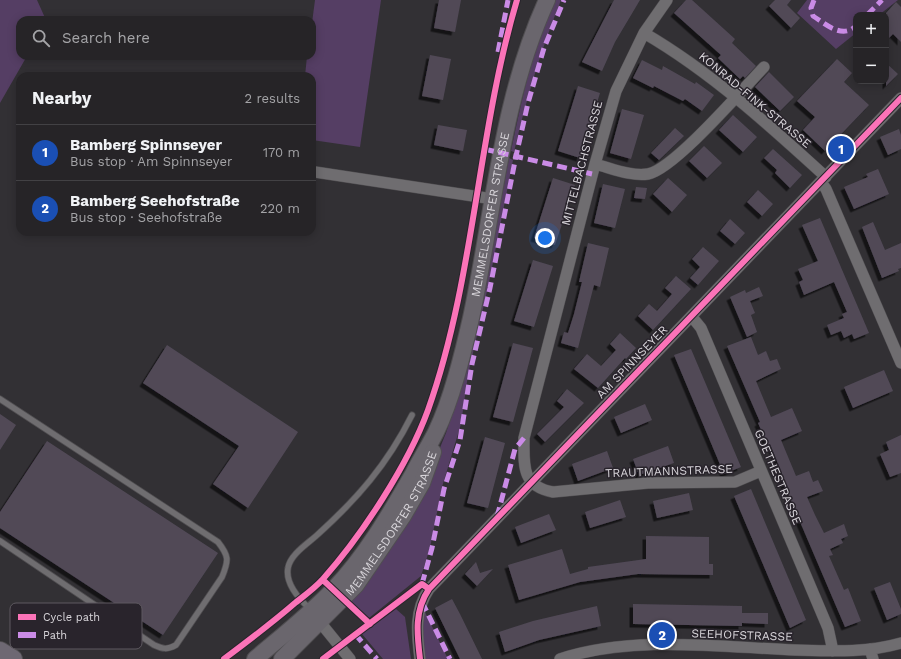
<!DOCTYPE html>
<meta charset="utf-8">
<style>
:root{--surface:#262427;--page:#2e2c2f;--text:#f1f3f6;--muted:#a4a4a7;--line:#424144;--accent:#ea580c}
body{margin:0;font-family:"Work Sans",sans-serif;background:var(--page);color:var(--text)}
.controls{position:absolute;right:12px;top:12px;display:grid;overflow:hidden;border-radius:8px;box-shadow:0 2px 10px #0003}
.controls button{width:36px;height:36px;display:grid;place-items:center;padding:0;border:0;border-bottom:1px solid var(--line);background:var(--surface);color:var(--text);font:20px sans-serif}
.you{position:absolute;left:545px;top:238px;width:14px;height:14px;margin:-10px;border:3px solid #fff;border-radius:50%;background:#1a73e8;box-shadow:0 0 0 6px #1a73e833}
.badge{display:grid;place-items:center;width:26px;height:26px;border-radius:50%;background:var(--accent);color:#fff;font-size:13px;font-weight:700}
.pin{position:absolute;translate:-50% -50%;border:2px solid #fff;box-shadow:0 1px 4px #0006}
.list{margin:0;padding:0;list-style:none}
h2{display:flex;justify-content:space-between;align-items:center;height:52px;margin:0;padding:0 16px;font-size:17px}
h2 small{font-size:13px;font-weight:400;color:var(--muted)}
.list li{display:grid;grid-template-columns:26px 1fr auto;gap:12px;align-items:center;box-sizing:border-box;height:56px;padding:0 16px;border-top:1px solid var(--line)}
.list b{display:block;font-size:15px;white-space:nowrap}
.list p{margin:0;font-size:13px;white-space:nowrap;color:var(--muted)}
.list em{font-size:13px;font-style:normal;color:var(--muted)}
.icon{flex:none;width:22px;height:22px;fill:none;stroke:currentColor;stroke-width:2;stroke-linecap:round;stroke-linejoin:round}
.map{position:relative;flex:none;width:901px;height:659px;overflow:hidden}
.search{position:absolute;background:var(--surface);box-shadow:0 2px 10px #0003;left:16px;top:16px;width:300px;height:44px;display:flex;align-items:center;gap:10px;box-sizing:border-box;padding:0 14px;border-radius:12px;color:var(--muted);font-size:15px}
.panel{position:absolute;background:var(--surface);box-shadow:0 2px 10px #0003;left:16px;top:72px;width:300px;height:164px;border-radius:12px}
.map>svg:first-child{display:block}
.green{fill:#553e64}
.building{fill:#514957;filter:url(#shadow)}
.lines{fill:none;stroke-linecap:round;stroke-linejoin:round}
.lane-casing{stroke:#504e51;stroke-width:7}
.street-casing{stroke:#504e51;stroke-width:12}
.secondary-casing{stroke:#504e51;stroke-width:18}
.primary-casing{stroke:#504e51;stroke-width:20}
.lane{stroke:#6f6d70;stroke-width:5.5}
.street{stroke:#6f6d70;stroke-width:11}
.secondary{stroke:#6a666d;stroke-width:16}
.primary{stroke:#6e6873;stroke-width:18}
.quiet{stroke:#ca8be6;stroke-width:5;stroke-dasharray:10 5;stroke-linecap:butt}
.cycleway-casing{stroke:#29242c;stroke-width:8}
.cycleway{stroke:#fb73b8;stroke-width:6}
.labels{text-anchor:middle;stroke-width:3;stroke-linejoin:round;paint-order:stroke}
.street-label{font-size:12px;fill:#d8d5da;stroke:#29242c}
.key{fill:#29242c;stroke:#5e5960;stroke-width:1}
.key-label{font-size:11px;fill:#d8d5da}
</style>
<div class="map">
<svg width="901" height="659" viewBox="0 0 901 659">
<defs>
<filter id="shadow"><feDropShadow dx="-3.5" dy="3.5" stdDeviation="0" flood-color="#0009"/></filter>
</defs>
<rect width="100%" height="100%" fill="#323034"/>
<!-- green -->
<path class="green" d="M0 0H37L46 20H20V56H27L0 103Z
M315 0H381L360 147 312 140V76H305L307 56H312V23Z
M556 0H561C541 50 526 100 514 152L511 151C522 100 532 47 556 0Z
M807 0H898L879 15H856V33L836 49 797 13Z
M509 158 513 160 490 278 468 375 461 424 442 487 430 548 421 576 369 618 350 601 421 494 446 433 465 375 478 325Z
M396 609 405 617 411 659H383L362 634Z
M425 612 448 659H425L422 620Z"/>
<!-- building -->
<path class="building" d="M439 0H461L455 32 434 28Z
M614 0H640L615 42 602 71 582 62Z
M686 0H692L735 39 732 43 756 66 745 78 743 76 740 79 718 58 721 55 674 13Z
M775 0H791L787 5 800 18 791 28 769 6Z
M896 2 901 7V42L893 34 886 41V13Z
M430 55 451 59 443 100 422 96Z
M837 59 852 73 844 82 869 105 825 151 803 130 815 117 797 101Z
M642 60 662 70 663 66 695 84 696 82 714 95 702 111 685 99 683 101 654 86 653 88 633 78Z
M886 63 898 74 886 86Z
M769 72 794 97 780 111 755 87Z
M578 86 600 93 580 158 558 151Z
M622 109 644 115 631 159 610 153Z
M733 115 757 137 743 152 719 130Z
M438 125 467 130 463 151 434 145Z
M675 128 684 136 659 160 651 153Z
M899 129 901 135V149L888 155 880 137Z
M704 146 722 163 707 178 689 161Z
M773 149 802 175 790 188 775 173 777 170 764 158Z
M878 169 889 194 854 209 844 187 868 177 866 174Z
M553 178 575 185 555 245 534 238Z
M668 178 687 195 672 212 653 194Z
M603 184 625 189 615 228 594 223Z
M636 187 647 188 645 199 634 198Z
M758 190 773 204 762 216 747 202Z
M820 218 869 333 854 339 852 334 844 338 841 331 831 335 827 325 844 318 842 314 847 312 834 282 804 295 799 282 803 280 798 269 818 261 802 225Z
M730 219 745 233 735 244 720 231Z
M873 222 885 250 901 243V268L898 269 899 271 882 278 862 227Z
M588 243 609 248 600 287 594 285 578 348 561 343 564 332 568 333 574 314 582 282H579Z
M703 247 719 261 698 285 690 278 700 267 692 259Z
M533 260 553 266 534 327 514 321Z
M676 276 691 289 653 330 638 316 649 304 657 311 672 294 665 288Z
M759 287 763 296 750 301 755 313 751 315 757 332 747 337 730 297 745 290 746 293Z
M620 333 636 348 626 359 625 358 598 388 574 369 587 354 601 366 616 350 610 344Z
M751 337 758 355 766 351 770 361 777 359 781 369 756 381 771 417 792 408 802 431 781 440 796 476 809 471 813 482 818 480 823 491 807 497 815 515 824 533 844 524 848 536 841 539 843 543 830 549 833 555 829 556 844 590 848 588 861 621 845 627 783 482 785 481 770 444 768 445 758 423 760 422 727 346Z
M513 343 533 348 513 422 493 417Z
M167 345 298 432 248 508 213 484 239 446 143 383Z
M691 349 741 467 724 474 674 355Z
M884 370 893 391 853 408 844 387Z
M567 389 584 403 545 442 537 434 564 407 557 401Z
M645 404 652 420 621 433 614 417Z
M0 414 16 425 0 450Z
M901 435V473L890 477 880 454 889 450 886 442Z
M485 437 505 443 488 508 467 503Z
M47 441 218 553 163 635 0 528V512Z
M668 446 674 463 639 475 633 459Z
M607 451 613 468 578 481 572 464Z
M751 489 806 620 790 628 734 496Z
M689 493 693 510 657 518 653 501Z
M620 500 626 517 590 528 585 512Z
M549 514 556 530 521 543 515 527Z
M646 536 709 537V564H713V575L638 574 580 582 519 600 508 565 562 549 570 574 588 569V567L646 559Z
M476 562 480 573 493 569 477 586 465 574Z
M890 582 901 609V614L887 620 874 588Z
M452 599 460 614 482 659H460L435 608Z
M633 604 742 606V613H768V624L742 623V626L633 624Z
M597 606 601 626 539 640 505 652 499 632 533 621Z"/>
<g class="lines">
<!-- lane casing -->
<g class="lane-casing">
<path id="lane" d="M0 399 218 542C229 556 229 560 222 577L176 645C167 650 163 649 154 645L0 541
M310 609C299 599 285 584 288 568 290 555 307 544 316 536 357 499 387 465 412 415"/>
</g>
<!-- street casing -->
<g class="street-casing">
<path id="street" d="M667 0 644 33 616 91 595 164 524 438C524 465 521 486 553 492L648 483 735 482 761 471
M644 33C711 72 769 125 826 177
M595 164C611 168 632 177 648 174 674 169 742 90 764 67
M315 172 493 199
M821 182 826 189 901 363
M692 317 701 328 828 628 833 651
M315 616 350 659
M870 649 873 659
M420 659C417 634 414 611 429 589L901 98
M560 659C632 635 720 647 795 650 831 651 867 653 901 643"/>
</g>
<!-- secondary casing -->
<g class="secondary-casing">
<g id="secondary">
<path id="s1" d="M255 659C281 637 309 615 333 590 365 557 390 514 413 474 420 460 429 446 436 432 452 399 463 353 471 318 494 212 501 100 547 0"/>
<path id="s2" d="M282 659 356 585 403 516 422 483 433 452"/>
</g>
</g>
<!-- primary casing -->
<g class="primary-casing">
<path id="primary" d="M0 651 13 659"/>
</g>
<!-- lane -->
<use href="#lane" class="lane"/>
<!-- street -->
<use href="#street" class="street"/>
<!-- secondary -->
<use href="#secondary" class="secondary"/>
<!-- primary -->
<use href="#primary" class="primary"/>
<!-- quiet -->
<path class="quiet" d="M814 0 811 8 813 16C827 25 842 39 856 26
M867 15 882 0
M498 52 508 0
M484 149 592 174
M497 517 515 449 524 438
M422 584 432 548 444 489 460 440 472 364 490 288 516 156 528 103 544 48 564 0
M422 602 450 659
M355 634 377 659"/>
<!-- cycleway casing -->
<g class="cycleway-casing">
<path id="cycleway" d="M323 580 370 624
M224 659C248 641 272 623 295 603 304 596 315 588 323 579 362 535 408 465 428 410 475 278 477 134 517 0
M323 659 422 584 429 589
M420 659C417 634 414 611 429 589L901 98"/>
</g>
<!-- cycleway -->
<use href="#cycleway" class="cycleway"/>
</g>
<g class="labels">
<!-- street labels -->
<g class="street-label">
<text transform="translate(755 100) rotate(40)" y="4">KONRAD-FINK-STRASSE</text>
<text transform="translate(582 163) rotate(-75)" y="4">MITTELBACHSTRASSE</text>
<text dy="4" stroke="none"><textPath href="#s1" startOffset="518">MEMMELSDORFER STRASSE</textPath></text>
<text transform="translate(632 362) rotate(-46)" y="4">AM SPINNSEYER</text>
<text transform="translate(669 471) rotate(-2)" y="4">TRAUTMANNSTRASSE</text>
<text transform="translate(778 477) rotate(67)" y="4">GOETHESTRASSE</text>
<text dy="4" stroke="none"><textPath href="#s2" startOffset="176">MEMMELSDORFER STRASSE</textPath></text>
<text transform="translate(742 635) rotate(2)" y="4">SEEHOFSTRASSE</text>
</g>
</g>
<!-- legend -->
<rect x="10" y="603" width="132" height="46" rx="6" class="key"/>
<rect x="18" y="614" width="18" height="6" fill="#fb73b8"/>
<rect x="18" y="632" width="18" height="6" fill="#ca8be6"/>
<g class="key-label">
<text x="43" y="621">Cycle path</text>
<text x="43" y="639">Path</text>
</g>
</svg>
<div class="controls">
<button>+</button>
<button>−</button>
</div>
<div class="you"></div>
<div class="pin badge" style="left:841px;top:149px;background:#1a4fb4">1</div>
<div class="pin badge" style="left:662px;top:635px;background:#1a4fb4">2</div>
<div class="search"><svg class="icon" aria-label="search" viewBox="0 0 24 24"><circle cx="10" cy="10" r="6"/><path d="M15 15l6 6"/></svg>Search here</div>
<section class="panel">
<h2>Nearby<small>2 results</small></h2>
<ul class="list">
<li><span class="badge" style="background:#1a4fb4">1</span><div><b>Bamberg Spinnseyer</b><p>Bus stop · Am Spinnseyer</p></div><em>170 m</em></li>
<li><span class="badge" style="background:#1a4fb4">2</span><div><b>Bamberg Seehofstraße</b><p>Bus stop · Seehofstraße</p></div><em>220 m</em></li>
</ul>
</section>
</div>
